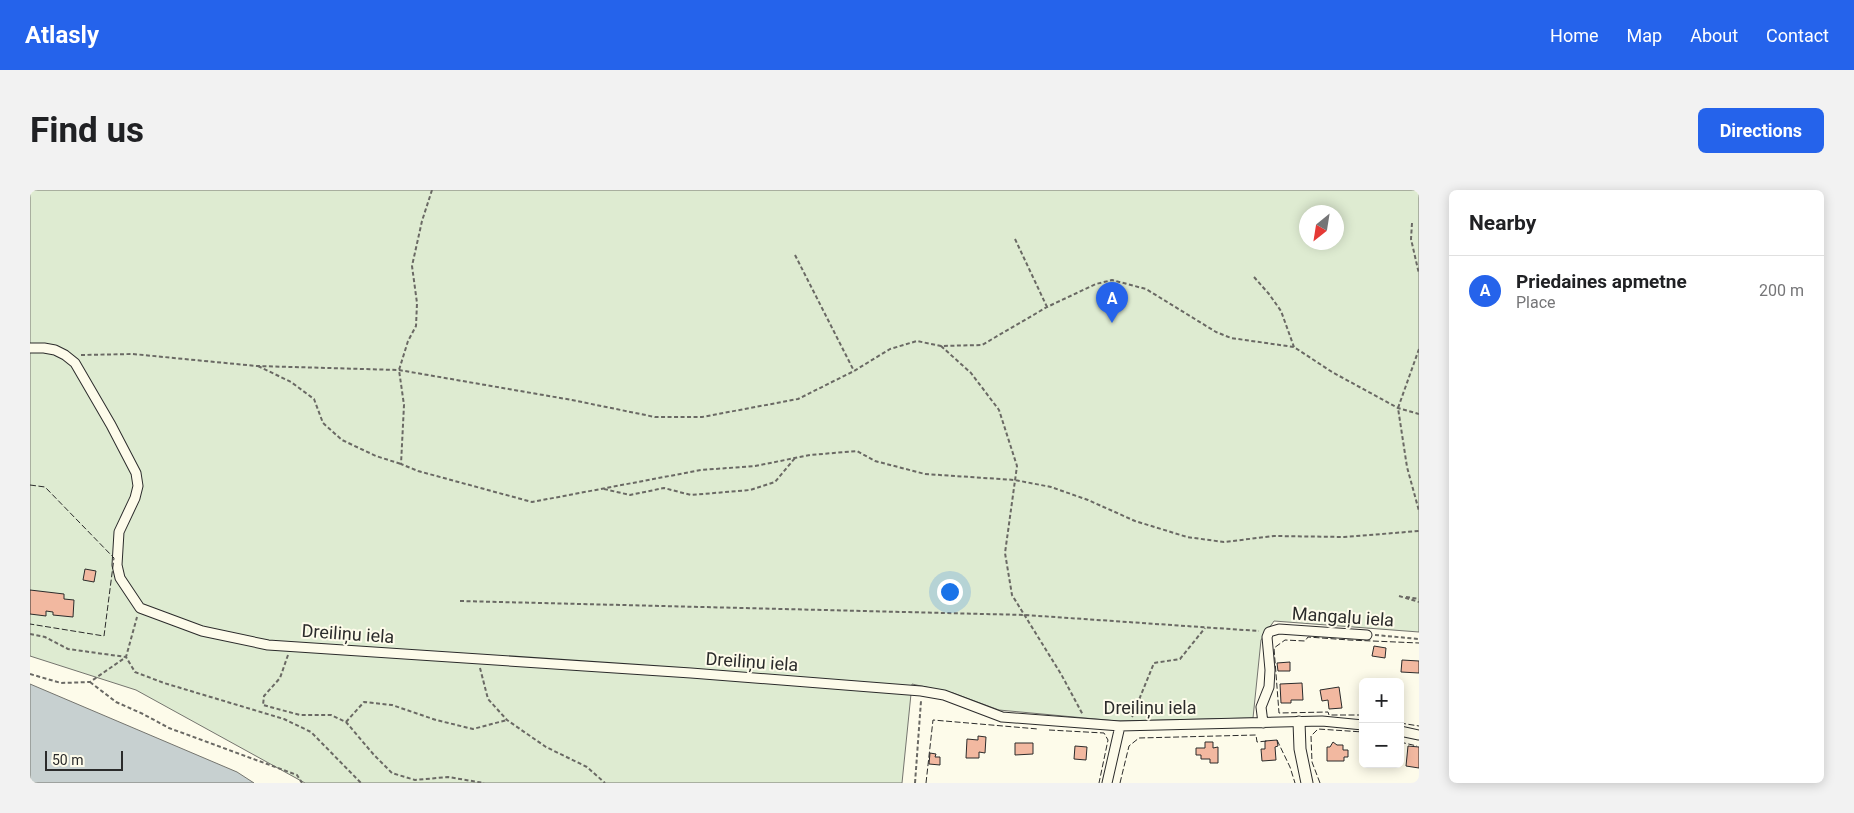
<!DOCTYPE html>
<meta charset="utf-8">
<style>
:root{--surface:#fff;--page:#f2f2f2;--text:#202124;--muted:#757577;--line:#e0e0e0;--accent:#2563eb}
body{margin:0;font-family:Roboto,sans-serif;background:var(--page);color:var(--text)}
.controls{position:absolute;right:15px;bottom:15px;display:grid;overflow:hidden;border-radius:8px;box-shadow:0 2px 12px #0003}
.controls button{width:45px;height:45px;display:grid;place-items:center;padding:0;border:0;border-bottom:1px solid var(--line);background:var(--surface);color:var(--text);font:25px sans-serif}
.compass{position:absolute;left:1269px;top:15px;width:45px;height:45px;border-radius:50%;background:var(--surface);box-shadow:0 2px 12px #0003;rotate:210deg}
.scale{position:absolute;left:15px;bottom:12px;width:78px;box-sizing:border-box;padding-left:5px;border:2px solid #2b2b2b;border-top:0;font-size:14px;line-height:18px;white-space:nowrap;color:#2b2b2b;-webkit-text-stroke:4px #fdfbea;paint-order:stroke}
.you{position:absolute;left:919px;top:401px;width:18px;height:18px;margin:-12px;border:4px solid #fff;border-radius:50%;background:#1a73e8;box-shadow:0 0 0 8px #1a73e833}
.badge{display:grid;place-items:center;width:32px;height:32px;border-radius:50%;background:var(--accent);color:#fff;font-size:16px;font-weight:700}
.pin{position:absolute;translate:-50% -41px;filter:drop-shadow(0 1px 2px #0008)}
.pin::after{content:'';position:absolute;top:26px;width:18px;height:15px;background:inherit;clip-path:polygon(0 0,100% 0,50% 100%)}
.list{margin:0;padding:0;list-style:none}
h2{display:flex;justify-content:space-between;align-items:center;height:65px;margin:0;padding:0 20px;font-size:21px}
h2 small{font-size:16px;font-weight:400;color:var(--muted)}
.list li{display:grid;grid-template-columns:32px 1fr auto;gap:15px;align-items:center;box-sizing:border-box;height:70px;padding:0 20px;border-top:1px solid var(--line)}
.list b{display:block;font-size:19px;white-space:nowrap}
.list p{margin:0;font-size:16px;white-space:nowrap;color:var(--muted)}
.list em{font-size:16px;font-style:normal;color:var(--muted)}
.map{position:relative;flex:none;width:1389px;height:593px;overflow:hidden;border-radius:8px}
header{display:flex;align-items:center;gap:30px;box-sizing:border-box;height:70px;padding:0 25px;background:var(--accent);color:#fff}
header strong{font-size:24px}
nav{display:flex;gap:28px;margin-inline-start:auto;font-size:18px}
.intro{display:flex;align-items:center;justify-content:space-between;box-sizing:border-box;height:120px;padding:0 30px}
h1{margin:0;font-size:35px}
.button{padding:12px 22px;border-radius:8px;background:var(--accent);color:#fff;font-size:18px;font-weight:700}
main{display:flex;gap:30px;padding:0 30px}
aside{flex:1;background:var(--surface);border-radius:8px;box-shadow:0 2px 12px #0003}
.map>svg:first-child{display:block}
.green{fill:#deebd1;stroke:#74746e;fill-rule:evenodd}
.water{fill:#c7d0d0;stroke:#74746e}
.building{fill:#f2b8a0;stroke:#2b2b2b}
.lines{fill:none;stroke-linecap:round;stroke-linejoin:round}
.minor-casing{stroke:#2b2b2b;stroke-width:11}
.tertiary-casing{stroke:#2b2b2b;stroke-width:13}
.path{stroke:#6a6964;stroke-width:2;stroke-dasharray:4 2.5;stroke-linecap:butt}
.minor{stroke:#fdfbea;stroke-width:9}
.tertiary{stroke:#fdfbea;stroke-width:11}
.fence{stroke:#2b2b2b;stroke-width:1;stroke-dasharray:6 2.5;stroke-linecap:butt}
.labels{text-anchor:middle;stroke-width:4;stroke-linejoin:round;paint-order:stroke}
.street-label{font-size:18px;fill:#2b2b2b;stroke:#fdfbea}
</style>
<header>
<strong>Atlasly</strong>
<nav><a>Home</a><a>Map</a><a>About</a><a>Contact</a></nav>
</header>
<div class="intro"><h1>Find us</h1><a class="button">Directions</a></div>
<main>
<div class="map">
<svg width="1389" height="593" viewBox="0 0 1389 593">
<rect width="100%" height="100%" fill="#fdfbea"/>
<!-- green -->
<path class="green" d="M0 0H1389V442L1244 431 1231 450 1223 528 1087 531 969 520 923 503 882 494 872 593H275L106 500 0 466ZM1276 22H1306V52H1276Z"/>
<!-- water -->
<path class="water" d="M0 494 207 582 224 593H0Z"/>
<!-- building -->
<path class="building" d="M55 379 66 381 64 392 53 390Z
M0 400 34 404V409L44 410 43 427 23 425V422L16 421V426L0 424Z
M1344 456 1356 458 1355 468 1342 466Z
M1372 470 1389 471V483L1371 482Z
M1260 472V481H1248L1247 473Z
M1272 493 1273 510H1261V513H1251L1250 494Z
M1309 497 1312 518 1299 519 1298 510 1292 511 1290 500Z
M948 546 956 547 955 563 949 562V568H936L937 549 948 550Z
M1247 550 1248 556 1245 557 1246 570 1232 571 1231 559H1235V551Z
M1175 552H1183V558L1188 557V573H1180V569H1171V565H1166V558H1175Z
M1303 552 1307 555H1313V560H1318V567H1314V571H1297V557H1300Z
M985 553H1003V564L985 565Z
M1045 556 1057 557 1056 570 1044 569Z
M1378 556 1389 557V578L1376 576Z
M900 563 906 564 905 567H910V575L899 574Z"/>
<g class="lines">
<!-- minor casing -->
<g class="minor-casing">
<path id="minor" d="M0 158H14L25 160 35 165 45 173 81 235 106 283 108 296 105 308 89 342 87 375 90 388 110 418 172 441 238 455 661 483 891 501 914 505 972 527 1090 536 1292 531 1333 535
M1233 533 1231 517 1239 497 1240 480 1237 447 1239 442 1249 439 1337 445
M1370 541 1389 545
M1077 593 1090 536"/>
</g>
<!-- tertiary casing -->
<g class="tertiary-casing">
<path id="tertiary" d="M1269 532 1270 559 1277 593"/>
</g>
<!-- path -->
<path class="path" d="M402 0 392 31 382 76 387 113 386 136 378 151 369 180 374 215 371 274 388 281 502 312 671 280 725 276 780 265 827 261 845 271 895 284 985 290 1021 297 1058 310 1105 331 1157 347 1194 352 1244 346 1314 347 1389 341
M1382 33 1381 49 1389 84
M985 49 1017 117
M765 65 824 181
M1224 87 1239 104 1251 121 1264 157
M911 156 941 183 969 220 987 276 975 363 982 405 1031 484 1053 525
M1389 159 1368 218 1377 277 1389 321
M51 165 103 164 227 176 369 180 542 210 625 227H672L768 209 824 181 860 159 887 151 911 156 952 155 1017 117 1066 94 1082 90 1116 99 1186 142 1201 148 1264 157 1302 182 1368 218 1389 224
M228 176 261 192 284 209 293 233 312 250 346 266 371 274
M574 299 600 305 634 298 661 305 720 300 745 292 765 268
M1369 406 1389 412
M1376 407 1389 409
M430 411 995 425 1229 441
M0 444 15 447 38 459 96 467 105 482 134 493 254 529 281 542 331 593
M1345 445 1389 449
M258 465 250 488 234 506 233 515 270 525H301L316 532 344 565 362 583 385 590 418 587 454 593
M450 478 458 509 477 530 516 557 557 577 575 593
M0 484 31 493 60 492 96 467 107 427
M60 492 86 512 113 524 139 538 267 585 272 593
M1102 527 1124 473 1150 469 1175 438
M316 532 334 512 362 515 406 530 443 539 477 530
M885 593 891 511"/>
<!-- minor -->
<use href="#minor" class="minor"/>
<!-- tertiary -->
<use href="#tertiary" class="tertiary"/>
<!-- fence -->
<path class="fence" d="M0 295 15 297 84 368 74 446 0 434
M1333 525H1299L1298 522 1249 523 1244 458 1255 450 1275 451 1278 447 1319 450 1389 453
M1370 533 1389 536
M1019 540 1074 543 1078 550 1069 593
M1247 550 1260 577 1265 593
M1370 552 1387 556
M896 593 903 530 1008 539
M1090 593 1099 556 1109 548 1226 545 1227 552 1237 551
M1290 593 1282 572 1281 546 1288 539 1333 542"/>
</g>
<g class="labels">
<!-- street labels -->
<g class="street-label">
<text transform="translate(1313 427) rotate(4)" y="6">Mangaļu iela</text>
<text transform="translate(318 444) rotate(4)" y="6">Dreiliņu iela</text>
<text transform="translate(722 472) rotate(4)" y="6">Dreiliņu iela</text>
<text x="1120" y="524">Dreiliņu iela</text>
</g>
</g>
</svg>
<div class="controls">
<button>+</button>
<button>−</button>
</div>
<svg class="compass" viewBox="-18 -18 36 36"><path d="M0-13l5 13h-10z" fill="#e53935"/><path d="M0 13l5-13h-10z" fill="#757577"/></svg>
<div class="scale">50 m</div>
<div class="you"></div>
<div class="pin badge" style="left:1082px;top:133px">A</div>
</div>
<aside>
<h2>Nearby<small></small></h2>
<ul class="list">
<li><span class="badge">A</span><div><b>Priedaines apmetne</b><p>Place</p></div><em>200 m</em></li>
</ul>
</aside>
</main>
